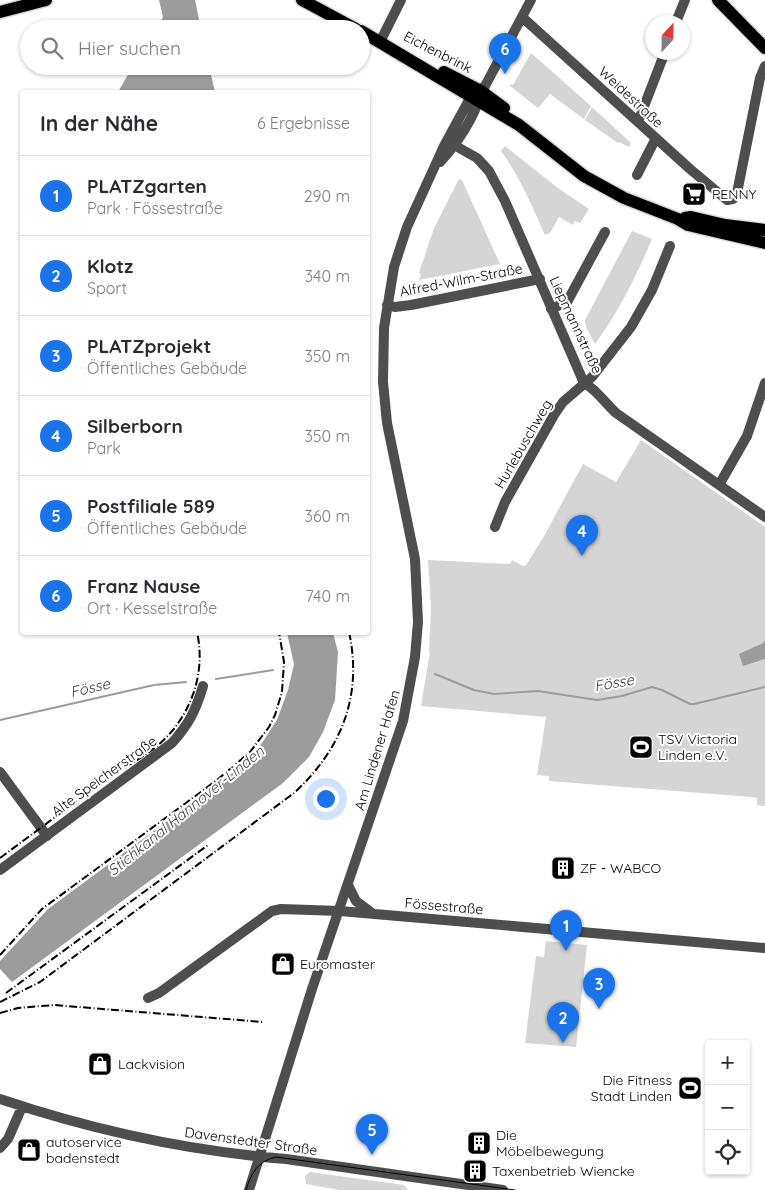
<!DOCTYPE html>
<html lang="de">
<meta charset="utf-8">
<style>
:root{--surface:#fff;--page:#f7f7f7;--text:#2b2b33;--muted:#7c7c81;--line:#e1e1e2;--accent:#1a73e8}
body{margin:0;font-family:Quicksand,sans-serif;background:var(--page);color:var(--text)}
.controls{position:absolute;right:15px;bottom:15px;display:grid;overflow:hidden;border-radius:5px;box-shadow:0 1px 4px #0004}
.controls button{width:45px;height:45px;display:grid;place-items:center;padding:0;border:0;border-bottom:1px solid var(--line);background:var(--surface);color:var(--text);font:25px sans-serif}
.compass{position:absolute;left:645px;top:15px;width:45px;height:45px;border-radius:50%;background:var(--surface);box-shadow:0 1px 4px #0004;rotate:22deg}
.you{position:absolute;left:325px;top:798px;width:18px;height:18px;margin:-12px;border:4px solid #fff;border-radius:50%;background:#1a73e8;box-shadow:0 0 0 8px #1a73e833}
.badge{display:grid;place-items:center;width:32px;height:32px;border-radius:50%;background:var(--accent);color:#fff;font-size:16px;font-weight:700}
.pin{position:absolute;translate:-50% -41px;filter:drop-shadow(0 1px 2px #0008)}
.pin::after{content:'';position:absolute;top:26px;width:18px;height:15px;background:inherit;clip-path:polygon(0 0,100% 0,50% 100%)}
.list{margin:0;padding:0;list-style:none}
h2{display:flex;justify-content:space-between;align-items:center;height:65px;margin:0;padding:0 20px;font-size:21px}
h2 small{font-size:16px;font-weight:400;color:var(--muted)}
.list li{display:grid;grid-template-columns:32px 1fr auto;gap:15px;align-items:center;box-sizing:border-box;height:80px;padding:0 20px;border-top:1px solid var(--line)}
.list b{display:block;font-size:19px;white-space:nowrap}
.list p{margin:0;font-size:16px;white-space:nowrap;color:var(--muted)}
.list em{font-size:16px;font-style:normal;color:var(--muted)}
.icon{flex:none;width:28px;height:28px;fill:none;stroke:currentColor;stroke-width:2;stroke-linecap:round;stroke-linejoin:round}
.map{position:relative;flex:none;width:765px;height:1190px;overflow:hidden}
.search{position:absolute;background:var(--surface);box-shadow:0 1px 4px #0004;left:20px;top:20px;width:350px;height:55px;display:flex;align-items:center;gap:12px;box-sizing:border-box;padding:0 18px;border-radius:28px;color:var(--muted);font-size:19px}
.panel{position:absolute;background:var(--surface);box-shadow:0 1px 4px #0004;left:20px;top:90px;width:350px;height:545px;border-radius:5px}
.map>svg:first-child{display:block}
.green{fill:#d5d5d5}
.water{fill:#9c9c9c}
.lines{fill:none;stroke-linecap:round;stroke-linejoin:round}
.stream{stroke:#9c9c9c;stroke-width:2}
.major-casing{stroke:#dbdbdb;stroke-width:15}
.minor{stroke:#4e4e4e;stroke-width:10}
.major{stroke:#000;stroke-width:12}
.tram{stroke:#000;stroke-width:1}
.rail{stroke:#000;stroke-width:2;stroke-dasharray:8 2.5 1 2.5;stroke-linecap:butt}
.labels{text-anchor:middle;stroke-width:4;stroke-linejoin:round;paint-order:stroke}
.street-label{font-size:14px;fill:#000;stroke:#fff}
.poi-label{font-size:14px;fill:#000;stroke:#fff;text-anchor:start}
.water-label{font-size:15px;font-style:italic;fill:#3d3d3d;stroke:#fff}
</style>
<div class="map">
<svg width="765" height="1190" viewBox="0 0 765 1190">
<rect width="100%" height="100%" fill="#fff"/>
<!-- green -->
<path class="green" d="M531 53 591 106 584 119 550 94 538 108 510 86 511 84 513 85Z
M592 107 631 143 629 147 619 142 618 143 585 120Z
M505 146 558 188 589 209 580 223 575 221 573 225 559 217 550 233 545 235C532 206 520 177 501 151Z
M459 179 462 180 500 264 419 280 421 273H419L434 228Z
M632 231 652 239C636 277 619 311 595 344L586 327 585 320Z
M641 440 765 527V806L757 805V798L752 797 549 781V776L537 775 546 717 421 706 430 652 429 650 431 608 428 560 510 564 512 560 523 566 526 565 543 538 583 464 616 482Z
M546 941 587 945 576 1047 525 1043 536 956 544 957Z
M310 1172 404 1185 408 1190H340L306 1184 305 1176Z"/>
<!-- water -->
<path class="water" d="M159 0H195L201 29H156L163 17Z
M133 66H209L215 92H118Z
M287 633H333L338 652 335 700 323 732 309 757 283 783 12 982 0 969V961L48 909 235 771 256 752 277 720 288 690 294 664Z
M765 640V659L743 666 739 654 763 643Z"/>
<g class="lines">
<!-- stream -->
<path class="stream" d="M435 674 474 690 494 694 538 691 597 700 622 696 652 687 662 690 690 704H694L765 687
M216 679 273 670
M0 720 154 685 186 682"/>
<!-- major casing -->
<g class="major-casing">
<path id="major" d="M302 0 356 29
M718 0 765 48
M0 12 46 0
M361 31 519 125 584 176 624 198 678 219 688 225 765 243
M444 72 481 91 504 108
M685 218 691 217 725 225 765 230"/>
</g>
<!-- minor -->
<path class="minor" d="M522 17 690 169 727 200 733 199 737 193 760 78 765 66
M676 22 685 0
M380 42 401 0
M638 122 665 52
M454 145 477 158 489 171 505 201 584 383C596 389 605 403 616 413L765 517
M440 162C455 146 476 116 480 94
M637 175 656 138
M387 305 395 307 411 305 540 279
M551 309 567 302 605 232
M719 485 747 436 765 383
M495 527 505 502 554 415 563 402 592 377 631 327 652 290 670 246
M0 772 47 836
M0 870 172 743C189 724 196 710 203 686
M348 885 356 901 372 913
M148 998 159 993 272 911 281 909 340 911 765 948
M0 1099C92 1130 189 1151 286 1159L503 1190
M0 1148 8 1139 22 1107
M249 1190 312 989 403 721 415 657 418 622 415 559 387 423 383 382 384 328 394 267 407 227 444 146 468 102 485 86 531 0"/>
<!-- major -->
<use href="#major" class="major"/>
<!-- tram -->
<path class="tram" d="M715 0 765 50
M246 1190C251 1173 258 1161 276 1157L515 1190"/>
<!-- rail -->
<path class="rail" d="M0 858C34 833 67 808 101 783 117 771 136 762 152 750 188 723 207 677 197 632
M0 955 42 909 217 780 250 752 269 727 275 715 282 692 284 662 279 632
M6 993 208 845
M0 1002 40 982 294 793C341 750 363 696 349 632
M0 1013 18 1008 54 1005 263 1022"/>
</g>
<!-- icons -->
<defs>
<g id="supermarket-square" transform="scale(1.25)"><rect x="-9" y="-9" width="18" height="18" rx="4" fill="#000" stroke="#fff"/><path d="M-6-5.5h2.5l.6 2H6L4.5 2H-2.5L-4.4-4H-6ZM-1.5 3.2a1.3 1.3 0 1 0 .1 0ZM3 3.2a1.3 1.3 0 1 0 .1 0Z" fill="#fff"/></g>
<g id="stadium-square" transform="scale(1.25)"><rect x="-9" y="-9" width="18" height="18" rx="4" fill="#000" stroke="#fff"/><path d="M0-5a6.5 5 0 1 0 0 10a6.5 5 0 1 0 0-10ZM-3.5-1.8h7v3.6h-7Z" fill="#fff"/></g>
<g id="building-square" transform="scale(1.25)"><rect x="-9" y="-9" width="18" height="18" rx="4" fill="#000" stroke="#fff"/><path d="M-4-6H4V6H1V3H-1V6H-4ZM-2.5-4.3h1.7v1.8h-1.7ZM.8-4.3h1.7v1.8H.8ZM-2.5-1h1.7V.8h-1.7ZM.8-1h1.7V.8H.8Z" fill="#fff"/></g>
<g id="shop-square" transform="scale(1.25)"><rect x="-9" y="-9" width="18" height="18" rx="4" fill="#000" stroke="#fff"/><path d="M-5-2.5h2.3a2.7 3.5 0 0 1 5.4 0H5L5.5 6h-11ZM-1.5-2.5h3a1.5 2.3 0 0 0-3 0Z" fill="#fff"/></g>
</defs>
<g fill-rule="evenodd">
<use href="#supermarket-square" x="694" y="194"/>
<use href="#stadium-square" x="641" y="747"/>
<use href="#building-square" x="563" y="868"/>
<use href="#shop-square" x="283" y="964"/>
<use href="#shop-square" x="100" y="1064"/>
<use href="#stadium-square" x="690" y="1088"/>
<use href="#building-square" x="479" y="1143"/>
<use href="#shop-square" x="29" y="1150"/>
<use href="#building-square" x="475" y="1171"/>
</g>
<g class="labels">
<!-- street labels -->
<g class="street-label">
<text transform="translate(438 52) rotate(27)" y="5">Eichenbrink</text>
<text transform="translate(631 97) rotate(43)" y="5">Weidestraße</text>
<text transform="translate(461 280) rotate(-11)" y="5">Alfred-Wilm-Straße</text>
<text transform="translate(576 325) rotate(65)" y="5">Liepmannstraße</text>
<text transform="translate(523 444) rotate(-60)" y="5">Hurlebuschweg</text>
<text transform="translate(377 750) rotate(-73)" y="5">Am Lindener Hafen</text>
<text transform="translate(104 776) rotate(-36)" y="5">Alte Speicherstraße</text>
<text transform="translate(444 906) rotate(5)" y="5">Fössestraße</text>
<text transform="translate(251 1141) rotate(8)" y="5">Davenstedter Straße</text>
</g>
<!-- poi labels -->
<g class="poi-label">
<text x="712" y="199">PENNY</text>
<text x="658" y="744">TSV Victoria<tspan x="658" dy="16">Linden e.V.</tspan></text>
<text x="580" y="873">ZF - WABCO</text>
<text x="300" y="969">Euromaster</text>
<text x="118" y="1069">Lackvision</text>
<text x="672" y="1085" text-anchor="end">Die Fitness<tspan x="672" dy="16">Stadt Linden</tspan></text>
<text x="496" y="1140">Die<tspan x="496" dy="16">Möbelbewegung</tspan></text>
<text x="46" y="1147">autoservice<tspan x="46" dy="16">badenstedt</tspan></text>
<text x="492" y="1176">Taxenbetrieb Wiencke</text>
</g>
<!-- water labels -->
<g class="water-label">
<text transform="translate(614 683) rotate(-10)" y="5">Fösse</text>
<text transform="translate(90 688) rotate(-13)" y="5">Fösse</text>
<text transform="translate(186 811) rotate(-39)" y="5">Stichkanal Hannover-Linden</text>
</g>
</g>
</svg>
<div class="controls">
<button>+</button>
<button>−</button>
<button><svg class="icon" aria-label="locate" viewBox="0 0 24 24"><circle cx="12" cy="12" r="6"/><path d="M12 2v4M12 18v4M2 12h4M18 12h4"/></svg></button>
</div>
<svg class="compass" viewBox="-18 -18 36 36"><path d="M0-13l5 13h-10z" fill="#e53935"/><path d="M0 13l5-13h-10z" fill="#7c7c81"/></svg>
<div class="you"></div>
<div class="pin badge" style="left:566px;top:951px">1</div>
<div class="pin badge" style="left:563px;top:1043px">2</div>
<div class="pin badge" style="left:599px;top:1009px">3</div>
<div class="pin badge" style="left:582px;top:556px">4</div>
<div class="pin badge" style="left:372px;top:1155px">5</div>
<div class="pin badge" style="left:505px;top:74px">6</div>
<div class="search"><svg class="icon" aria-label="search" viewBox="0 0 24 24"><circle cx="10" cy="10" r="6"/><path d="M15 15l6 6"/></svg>Hier suchen</div>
<section class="panel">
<h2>In der Nähe<small>6 Ergebnisse</small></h2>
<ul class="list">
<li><span class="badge">1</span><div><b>PLATZgarten</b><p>Park · Fössestraße</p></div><em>290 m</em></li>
<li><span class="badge">2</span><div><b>Klotz</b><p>Sport</p></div><em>340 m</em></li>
<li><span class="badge">3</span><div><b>PLATZprojekt</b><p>Öffentliches Gebäude</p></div><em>350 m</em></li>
<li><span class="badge">4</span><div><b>Silberborn</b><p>Park</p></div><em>350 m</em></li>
<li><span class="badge">5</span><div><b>Postfiliale 589</b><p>Öffentliches Gebäude</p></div><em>360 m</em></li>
<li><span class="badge">6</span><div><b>Franz Nause</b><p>Ort · Kesselstraße</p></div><em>740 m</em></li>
</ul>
</section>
</div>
